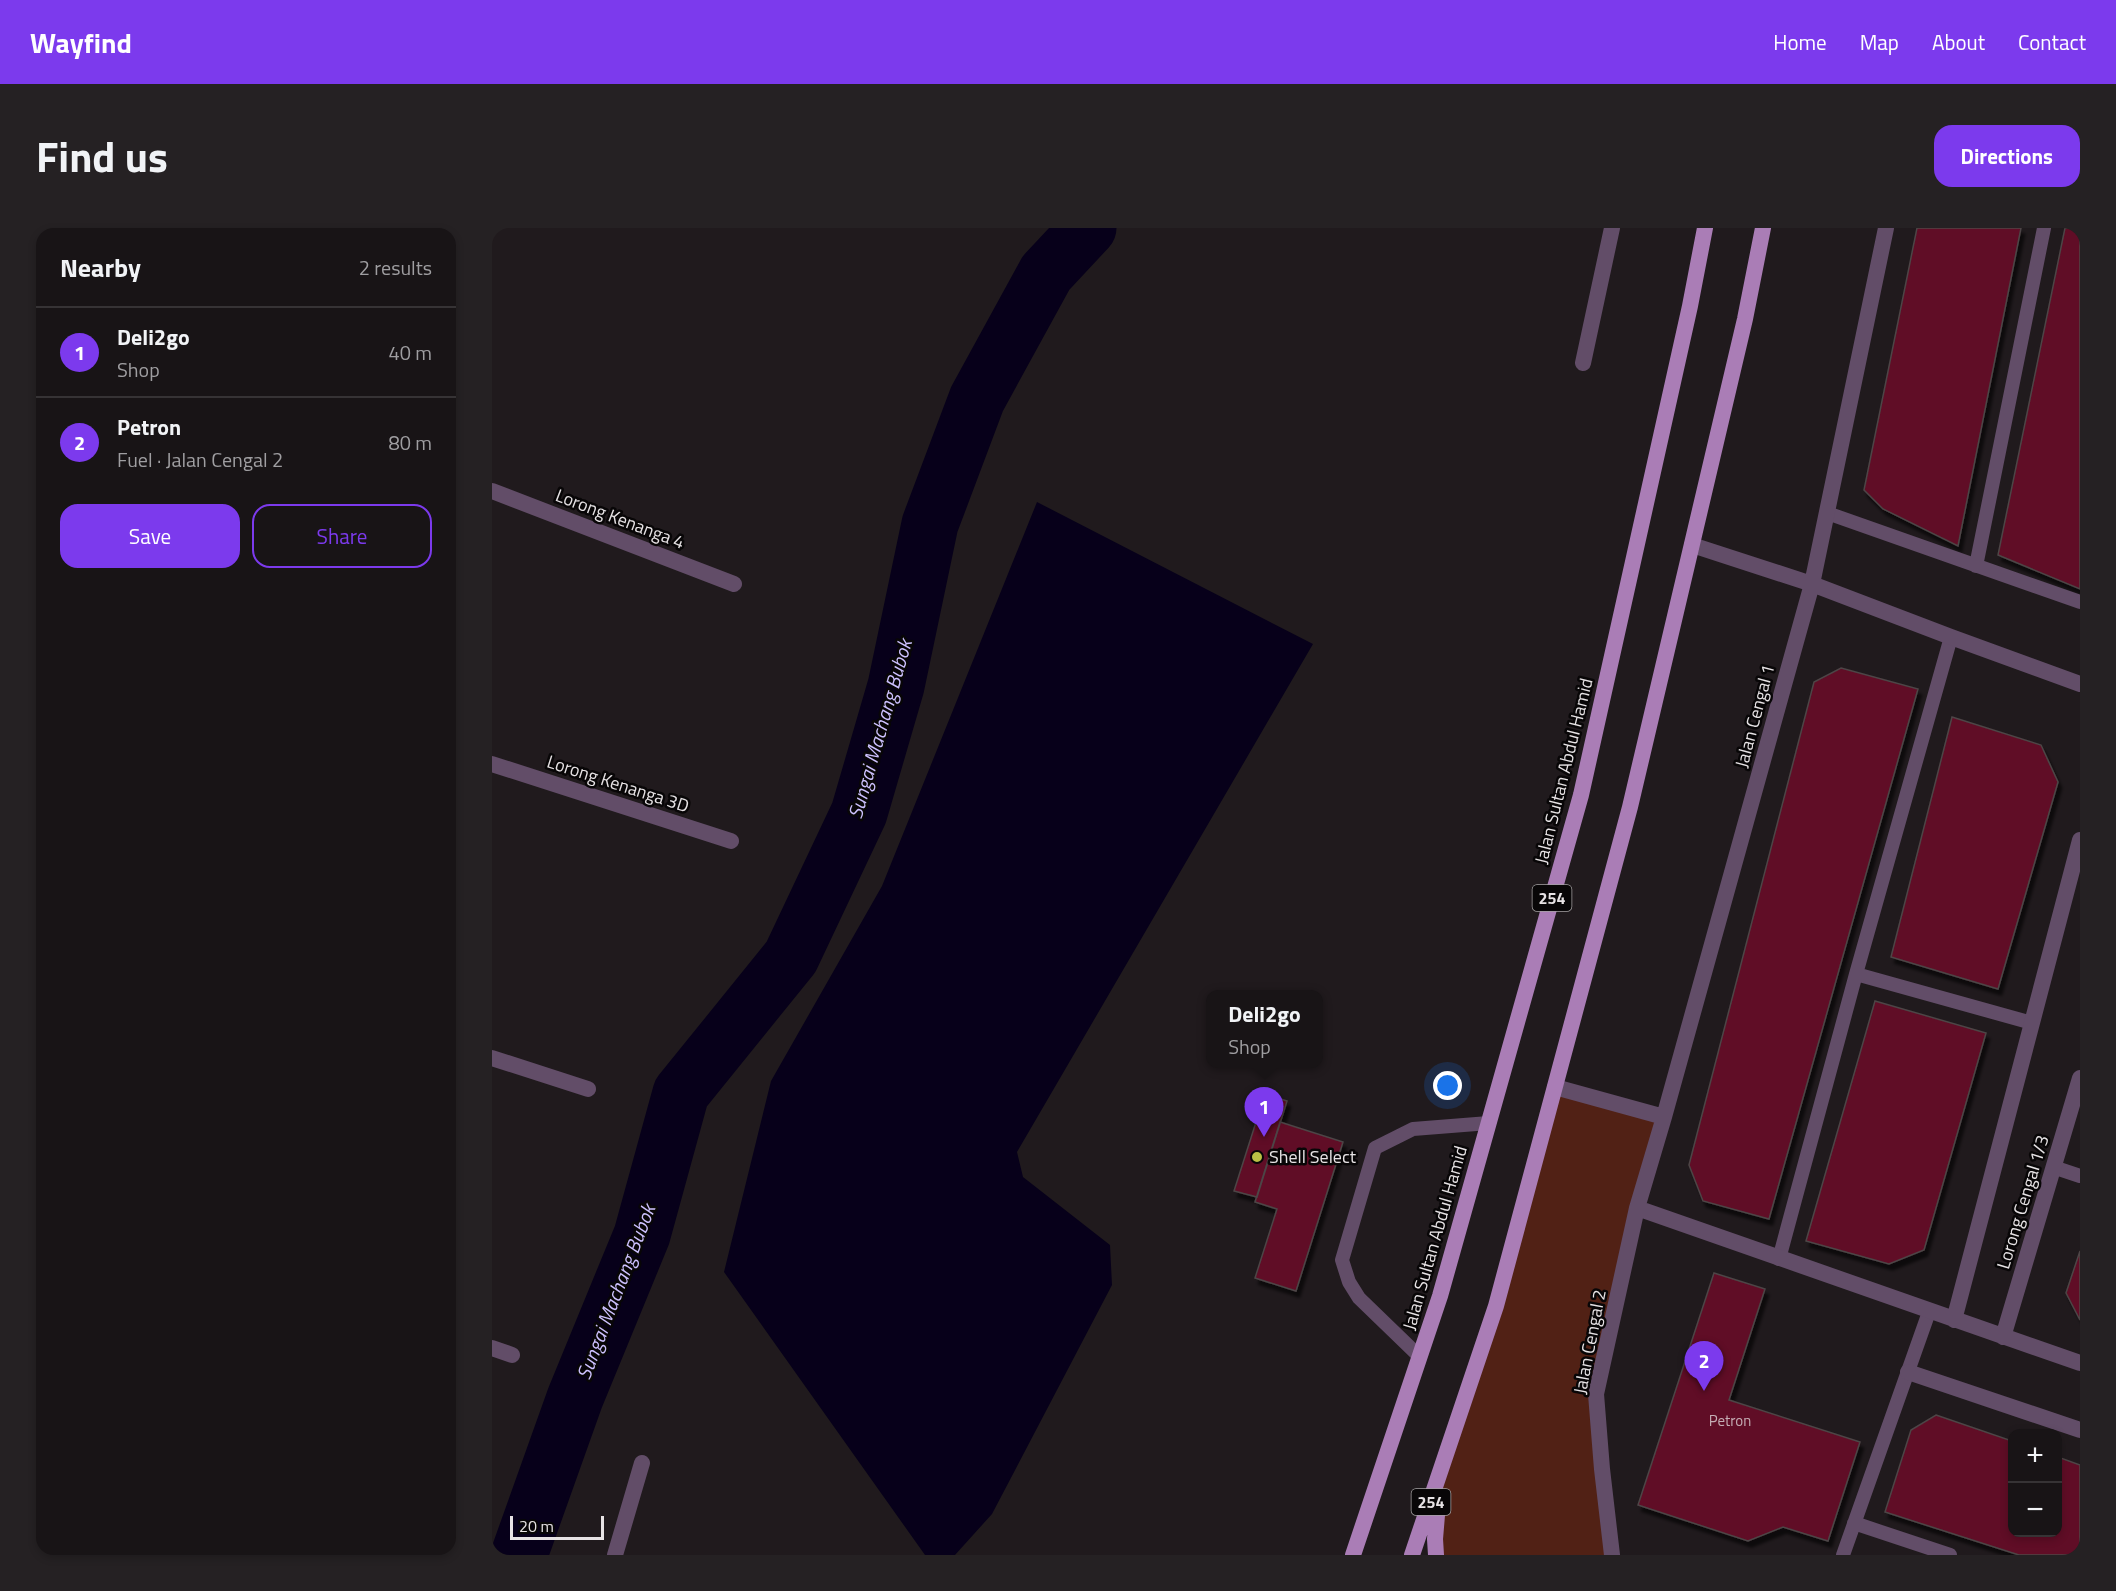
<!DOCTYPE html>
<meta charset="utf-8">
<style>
:root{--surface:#181416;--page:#252123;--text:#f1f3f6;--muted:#9f9ea1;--line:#363335;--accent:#7c3aed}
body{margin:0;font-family:"Titillium Web",sans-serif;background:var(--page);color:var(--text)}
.controls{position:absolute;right:18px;bottom:18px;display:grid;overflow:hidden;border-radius:12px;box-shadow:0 3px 9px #0003}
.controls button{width:54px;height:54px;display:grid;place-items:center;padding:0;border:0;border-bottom:2px solid var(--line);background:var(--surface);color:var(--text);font:30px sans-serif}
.scale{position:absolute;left:18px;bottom:15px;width:94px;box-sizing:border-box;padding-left:6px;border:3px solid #e7e3e5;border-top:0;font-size:16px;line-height:21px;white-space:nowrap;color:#e7e3e5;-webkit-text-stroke:4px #080607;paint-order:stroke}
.you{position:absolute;left:956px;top:858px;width:21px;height:21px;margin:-15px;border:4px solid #fff;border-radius:50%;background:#1a73e8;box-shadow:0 0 0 9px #1a73e833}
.badge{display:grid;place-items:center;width:39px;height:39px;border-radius:50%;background:var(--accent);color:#fff;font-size:20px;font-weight:700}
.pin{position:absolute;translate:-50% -50px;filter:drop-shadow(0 2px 3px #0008)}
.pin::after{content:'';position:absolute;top:32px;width:21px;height:18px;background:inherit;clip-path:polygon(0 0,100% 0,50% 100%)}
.popup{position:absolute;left:714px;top:762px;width:117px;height:78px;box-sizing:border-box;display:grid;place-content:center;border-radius:12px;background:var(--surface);filter:drop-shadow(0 2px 4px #0005);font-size:20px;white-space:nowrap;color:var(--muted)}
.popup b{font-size:22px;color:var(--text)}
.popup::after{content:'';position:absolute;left:50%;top:100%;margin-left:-12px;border:12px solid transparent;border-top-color:var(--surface)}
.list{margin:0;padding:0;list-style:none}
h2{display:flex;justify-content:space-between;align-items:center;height:78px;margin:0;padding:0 24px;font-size:26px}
h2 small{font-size:20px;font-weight:400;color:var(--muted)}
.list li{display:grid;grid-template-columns:39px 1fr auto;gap:18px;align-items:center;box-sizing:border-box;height:90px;padding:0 24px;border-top:2px solid var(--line)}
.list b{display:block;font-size:22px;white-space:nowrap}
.list p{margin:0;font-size:20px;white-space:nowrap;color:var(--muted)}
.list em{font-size:20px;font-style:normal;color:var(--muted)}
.actions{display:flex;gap:12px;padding:18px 24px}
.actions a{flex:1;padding:14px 0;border:2px solid var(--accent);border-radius:18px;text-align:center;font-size:21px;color:var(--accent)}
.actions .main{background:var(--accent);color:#fff}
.map{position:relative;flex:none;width:1588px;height:1327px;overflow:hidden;border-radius:18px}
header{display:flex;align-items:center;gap:36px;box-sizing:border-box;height:84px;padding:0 30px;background:var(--accent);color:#fff}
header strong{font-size:28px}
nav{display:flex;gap:33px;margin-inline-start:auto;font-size:21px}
.intro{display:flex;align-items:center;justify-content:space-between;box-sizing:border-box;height:144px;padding:0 36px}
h1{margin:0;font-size:42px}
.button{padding:15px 27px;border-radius:18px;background:var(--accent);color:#fff;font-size:21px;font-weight:700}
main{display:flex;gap:36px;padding:0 36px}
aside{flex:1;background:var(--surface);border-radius:18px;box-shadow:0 3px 9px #0003}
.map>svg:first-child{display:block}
.green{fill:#512115}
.water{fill:#07001a}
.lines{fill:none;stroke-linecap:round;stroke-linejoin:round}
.river{stroke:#07001a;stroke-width:57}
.building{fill:#600e26;stroke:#4d4546;stroke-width:1.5;filter:url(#shadow)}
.service{stroke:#624d68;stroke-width:14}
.minor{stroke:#624d68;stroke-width:16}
.primary{stroke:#aa7db6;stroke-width:16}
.poi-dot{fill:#bac045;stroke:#080607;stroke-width:2}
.labels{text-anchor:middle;stroke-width:5;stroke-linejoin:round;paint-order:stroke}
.number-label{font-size:15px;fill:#c5aeb5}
.shield{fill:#080607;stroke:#a4a1a2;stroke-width:1.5}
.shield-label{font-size:16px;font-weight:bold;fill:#e7e3e5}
.street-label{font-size:18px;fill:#e7e3e5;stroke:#080607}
.poi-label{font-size:18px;fill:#e7e3e5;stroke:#080607;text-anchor:start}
.water-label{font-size:20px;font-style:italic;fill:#cdc1fe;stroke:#080607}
</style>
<header>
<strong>Wayfind</strong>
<nav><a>Home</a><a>Map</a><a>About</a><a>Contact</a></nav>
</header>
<div class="intro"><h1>Find us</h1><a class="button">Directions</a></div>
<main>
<aside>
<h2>Nearby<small>2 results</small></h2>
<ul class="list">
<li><span class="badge">1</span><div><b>Deli2go</b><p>Shop</p></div><em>40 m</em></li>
<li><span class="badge">2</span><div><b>Petron</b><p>Fuel · Jalan Cengal 2</p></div><em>80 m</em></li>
</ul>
<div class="actions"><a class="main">Save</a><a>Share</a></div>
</aside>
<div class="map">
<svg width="1588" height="1327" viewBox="0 0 1588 1327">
<defs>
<filter id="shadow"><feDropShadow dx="3.5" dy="6" stdDeviation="1.5" flood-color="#0009"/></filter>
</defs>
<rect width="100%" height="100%" fill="#201a1d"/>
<!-- green -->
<path class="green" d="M1063 859 1172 889 1104 1166 1120 1327H944V1288L957 1221Z"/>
<!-- water -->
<path class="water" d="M545 274 821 416 525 924 531 949 618 1017 620 1057 500 1286 463 1327H433L232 1044 279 853 390 658Z"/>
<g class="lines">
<!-- river -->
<path class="river" d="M27 1327 83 1170 150 1007 189 865 299 729 367 585 404 458 438 296 485 171 554 45 596 0"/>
</g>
<!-- building -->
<path class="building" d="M1425 0H1529L1466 318 1391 281 1372 262Z
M1573 0H1588V361L1506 327Z
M1349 440 1426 461 1277 991 1211 973 1197 937 1322 454Z
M1460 489 1549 517 1566 554 1506 761 1399 729Z
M1383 773 1494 805 1432 1022 1397 1036 1314 1013Z
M773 866 795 873 765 969 742 963Z
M788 894 851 914 804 1063 763 1050 785 981 763 974Z
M1588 1023V1092L1574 1065Z
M1222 1045 1273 1061 1237 1172 1368 1214 1336 1313 1291 1299 1256 1313 1146 1277Z
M1444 1187 1520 1213V1304H1566V1229L1588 1237V1327H1527L1393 1284 1419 1202Z"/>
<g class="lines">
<!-- service -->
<path class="service" d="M1335 285 1588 374
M1484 338 1552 0
M1364 746 1540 795
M1561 939 1588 948
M1287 1031 1364 746 1459 409
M928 1129 867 1070 857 1054 850 1032 883 920 921 901 997 895
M1362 1295 1458 1327
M1351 1327 1437 1084"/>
<!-- minor -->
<path class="minor" d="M1091 135 1120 0
M0 263 242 356
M1200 317 1320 356 1459 409 1588 456
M0 536 239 613
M0 830 96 861
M1063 859 1172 889
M1145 980 1588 1135
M1462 1092 1588 612
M1511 1109 1588 850
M0 1120 20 1127
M1416 1144 1588 1202
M123 1327 150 1235
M1120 1327 1110 1241 1104 1166 1145 980 1172 889 1320 356 1394 0"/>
<!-- primary -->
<path class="primary" d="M861 1327 948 1068 1089 567 1198 78 1213 0
M920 1327 1004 1078 1138 579 1253 91 1271 0
M944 1327 943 1311 946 1275"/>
</g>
<!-- markers -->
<circle class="poi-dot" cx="765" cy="929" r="6"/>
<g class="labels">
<!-- number labels -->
<g class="number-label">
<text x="1238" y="1198">Petron</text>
</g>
<!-- shield labels -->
<g class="shield">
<rect x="1040.5" y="657" width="39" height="26" rx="4.5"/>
<rect x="919.5" y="1261" width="39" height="26" rx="4.5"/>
</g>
<g class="shield-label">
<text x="1060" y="676">254</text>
<text x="939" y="1280">254</text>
</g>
<!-- street labels -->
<g class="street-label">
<text transform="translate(128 291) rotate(21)" y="6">Lorong Kenanga 4</text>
<text transform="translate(1263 488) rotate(-75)" y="6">Jalan Cengal 1</text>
<text transform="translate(1072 543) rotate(-76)" y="6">Jalan Sultan Abdul Hamid</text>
<text transform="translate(126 556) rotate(18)" y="6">Lorong Kenanga 3D</text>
<text transform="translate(1531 974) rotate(-73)" y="6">Lorong Cengal 1/3</text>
<text transform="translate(943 1010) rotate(-74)" y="6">Jalan Sultan Abdul Hamid</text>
<text transform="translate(1098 1114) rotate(-79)" y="6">Jalan Cengal 2</text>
</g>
<!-- poi labels -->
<g class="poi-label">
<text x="777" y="935">Shell Select</text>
</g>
<!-- water labels -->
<g class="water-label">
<text transform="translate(388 501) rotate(-74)" y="7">Sungai Machang Bubok</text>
<text transform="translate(124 1064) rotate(-69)" y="7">Sungai Machang Bubok</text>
</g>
</g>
</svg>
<div class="controls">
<button>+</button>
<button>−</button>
</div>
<div class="scale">20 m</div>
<div class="you"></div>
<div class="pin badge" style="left:772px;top:909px">1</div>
<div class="popup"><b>Deli2go</b>Shop</div>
<div class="pin badge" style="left:1212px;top:1163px">2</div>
</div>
</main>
